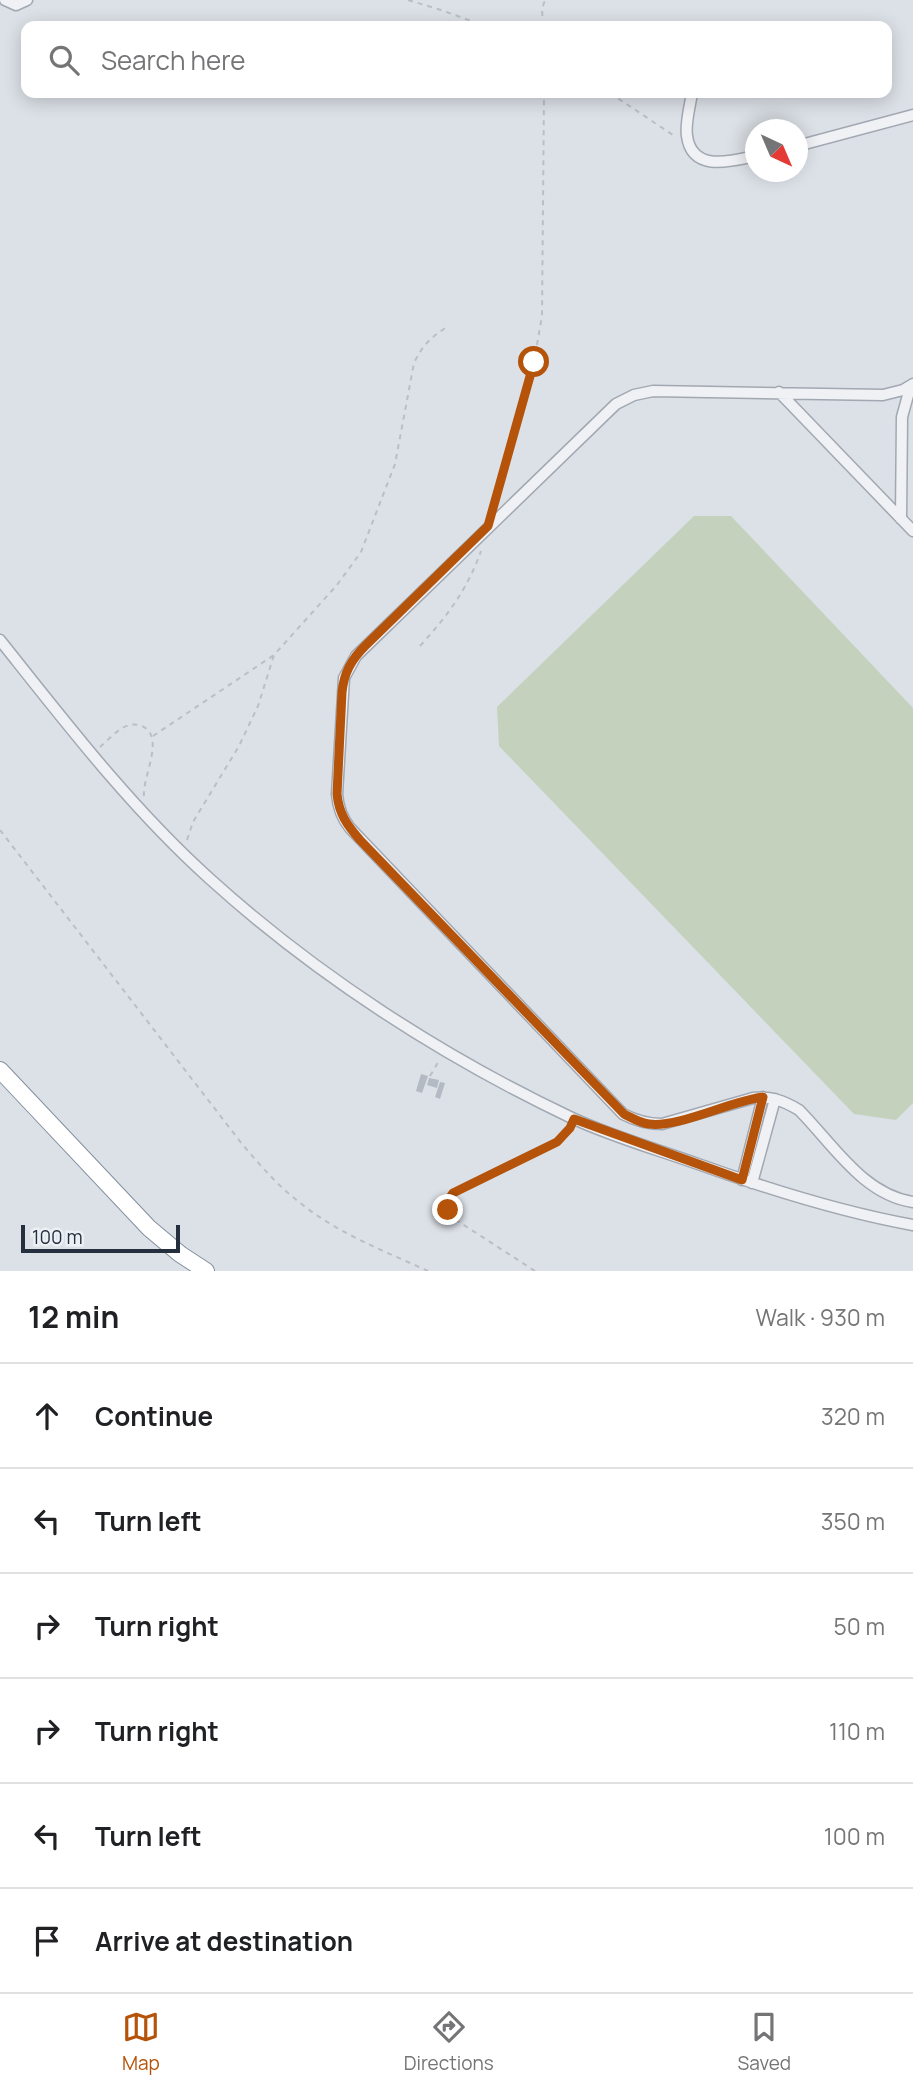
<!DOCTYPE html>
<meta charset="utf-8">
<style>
:root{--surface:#fff;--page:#f6f6f6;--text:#202124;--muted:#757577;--line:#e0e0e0;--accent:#b45309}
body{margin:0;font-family:Manrope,sans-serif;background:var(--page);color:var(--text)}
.compass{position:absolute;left:745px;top:119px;width:63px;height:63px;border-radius:50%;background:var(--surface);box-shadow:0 4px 18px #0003;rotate:136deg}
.scale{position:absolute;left:21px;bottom:18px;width:159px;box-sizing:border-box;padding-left:7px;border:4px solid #262f3d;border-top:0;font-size:19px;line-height:24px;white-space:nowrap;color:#262f3d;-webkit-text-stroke:5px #ebf0f4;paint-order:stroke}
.stop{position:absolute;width:21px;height:21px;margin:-16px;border:5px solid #b45309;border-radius:50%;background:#fff}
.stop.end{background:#b45309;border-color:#fff;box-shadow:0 2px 7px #0008}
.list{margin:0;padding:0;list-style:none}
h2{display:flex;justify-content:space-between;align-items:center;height:91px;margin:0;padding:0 28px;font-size:30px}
h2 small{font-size:23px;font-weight:400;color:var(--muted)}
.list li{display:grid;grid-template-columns:46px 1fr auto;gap:21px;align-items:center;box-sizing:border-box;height:105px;padding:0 28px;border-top:2px solid var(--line)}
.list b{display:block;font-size:26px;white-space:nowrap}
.list em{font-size:23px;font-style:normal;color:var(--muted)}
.icon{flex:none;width:38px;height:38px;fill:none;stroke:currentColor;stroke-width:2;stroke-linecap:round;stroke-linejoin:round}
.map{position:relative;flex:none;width:913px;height:1271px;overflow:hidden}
.search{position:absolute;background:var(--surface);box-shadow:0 4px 18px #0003;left:21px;right:21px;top:21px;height:77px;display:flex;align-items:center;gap:18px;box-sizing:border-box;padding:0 24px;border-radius:14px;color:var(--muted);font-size:26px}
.sheet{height:721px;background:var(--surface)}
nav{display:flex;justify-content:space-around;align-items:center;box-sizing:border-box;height:98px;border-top:2px solid var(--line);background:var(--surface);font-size:19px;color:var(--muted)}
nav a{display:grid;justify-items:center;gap:4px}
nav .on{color:var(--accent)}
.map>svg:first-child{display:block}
.green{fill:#c3d1bd}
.building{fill:#b3bac4}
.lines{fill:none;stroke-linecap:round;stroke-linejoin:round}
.minor-casing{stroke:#a2a8b1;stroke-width:13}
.highway-casing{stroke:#838f9e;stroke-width:18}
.path{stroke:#bbbfc5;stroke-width:2;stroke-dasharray:5 5;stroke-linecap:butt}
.minor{stroke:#eff1f5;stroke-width:10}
.highway{stroke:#fff;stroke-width:16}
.route{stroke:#b45309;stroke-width:9}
</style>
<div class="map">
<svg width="913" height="1271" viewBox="0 0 913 1271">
<rect width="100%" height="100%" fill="#dce1e7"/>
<!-- green -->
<path class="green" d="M694 516H731L913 708V1103L896 1120 854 1114 499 746 497 707Z"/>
<!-- building -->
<path class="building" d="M421 1074 428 1076 422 1093 416 1091Z
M429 1078 439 1080 437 1088 427 1085Z
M440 1082 445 1083 440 1099 435 1097Z"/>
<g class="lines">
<!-- minor casing -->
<g class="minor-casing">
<path id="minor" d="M5 0 16 5 27 0
M692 93C690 106 685 123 687 136 692 173 732 161 755 156
M797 146 913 115
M913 384 903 390 883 395 653 391 634 395 616 404 356 656 344 678 337 794C338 807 341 817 350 828L623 1114C636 1121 647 1124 662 1124L753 1098C771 1096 784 1101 799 1110 832 1143 863 1195 913 1202
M779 392 913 531
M901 519 902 417 910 388
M0 640C66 723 131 808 210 879 316 975 443 1057 572 1118 613 1137 656 1149 698 1164 768 1189 840 1212 913 1225
M742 1180 763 1097
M752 1183 775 1099"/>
</g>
<!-- highway casing -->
<g class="highway-casing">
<path id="highway" d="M0 1070 149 1228 180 1254 206 1271"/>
</g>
<!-- path -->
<path class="path" d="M408 0 441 10 485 26
M543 26 542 9 545 0
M610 93 676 137
M493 509 534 362 542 316 544 93
M420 646C448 615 467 590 481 551
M153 736 274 655
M100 747C112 737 125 719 142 726 166 737 142 776 144 797
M0 830 242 1144C260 1165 277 1185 299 1202 337 1233 384 1251 428 1271
M187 840 193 822 239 746 258 706 274 655 337 585 361 552 395 464 414 363C422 346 431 337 447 327
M430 1076 440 1059
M535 1271 453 1218C447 1208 447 1203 453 1193L557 1142 569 1129"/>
<!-- minor -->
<use href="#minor" class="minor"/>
<!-- highway -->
<use href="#highway" class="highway"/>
</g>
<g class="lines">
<!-- route -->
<path class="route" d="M448 1210V1201L453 1193 557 1142 570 1128 574 1119 742 1180 763 1097C730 1101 679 1128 649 1124 640 1123 632 1118 624 1114L360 840C347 825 339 814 337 794L342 692C344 673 351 660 365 646L488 526 534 362"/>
</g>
</svg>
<svg class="compass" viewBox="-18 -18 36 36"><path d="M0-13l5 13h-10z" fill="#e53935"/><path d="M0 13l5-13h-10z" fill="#757577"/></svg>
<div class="scale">100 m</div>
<div class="stop" style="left:534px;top:362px"></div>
<div class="stop end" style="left:448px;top:1210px"></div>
<div class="search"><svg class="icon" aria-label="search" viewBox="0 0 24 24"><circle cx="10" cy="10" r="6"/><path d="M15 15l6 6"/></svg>Search here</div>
</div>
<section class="sheet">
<h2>12 min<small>Walk · 930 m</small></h2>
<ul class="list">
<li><svg class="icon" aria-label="ahead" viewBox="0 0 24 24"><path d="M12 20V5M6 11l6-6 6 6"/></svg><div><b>Continue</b></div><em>320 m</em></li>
<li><svg class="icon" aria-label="left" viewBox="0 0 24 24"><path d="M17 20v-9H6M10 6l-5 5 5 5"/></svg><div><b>Turn left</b></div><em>350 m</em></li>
<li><svg class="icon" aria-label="right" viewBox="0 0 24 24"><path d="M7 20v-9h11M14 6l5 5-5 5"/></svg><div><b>Turn right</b></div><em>50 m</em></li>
<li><svg class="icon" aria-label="right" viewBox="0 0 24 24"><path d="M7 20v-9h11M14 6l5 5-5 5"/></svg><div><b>Turn right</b></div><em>110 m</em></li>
<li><svg class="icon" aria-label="left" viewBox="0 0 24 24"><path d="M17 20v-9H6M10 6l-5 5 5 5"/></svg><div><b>Turn left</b></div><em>100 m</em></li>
<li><svg class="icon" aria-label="arrive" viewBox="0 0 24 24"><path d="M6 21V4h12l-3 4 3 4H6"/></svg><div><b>Arrive at destination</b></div></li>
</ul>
</section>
<nav>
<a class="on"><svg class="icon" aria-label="map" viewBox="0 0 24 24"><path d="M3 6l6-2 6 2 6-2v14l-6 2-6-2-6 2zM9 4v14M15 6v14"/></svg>Map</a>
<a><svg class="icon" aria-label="directions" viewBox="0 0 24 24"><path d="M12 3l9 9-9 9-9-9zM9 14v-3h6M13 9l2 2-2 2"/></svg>Directions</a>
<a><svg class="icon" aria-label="saved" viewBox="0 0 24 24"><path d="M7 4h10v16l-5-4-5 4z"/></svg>Saved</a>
</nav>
